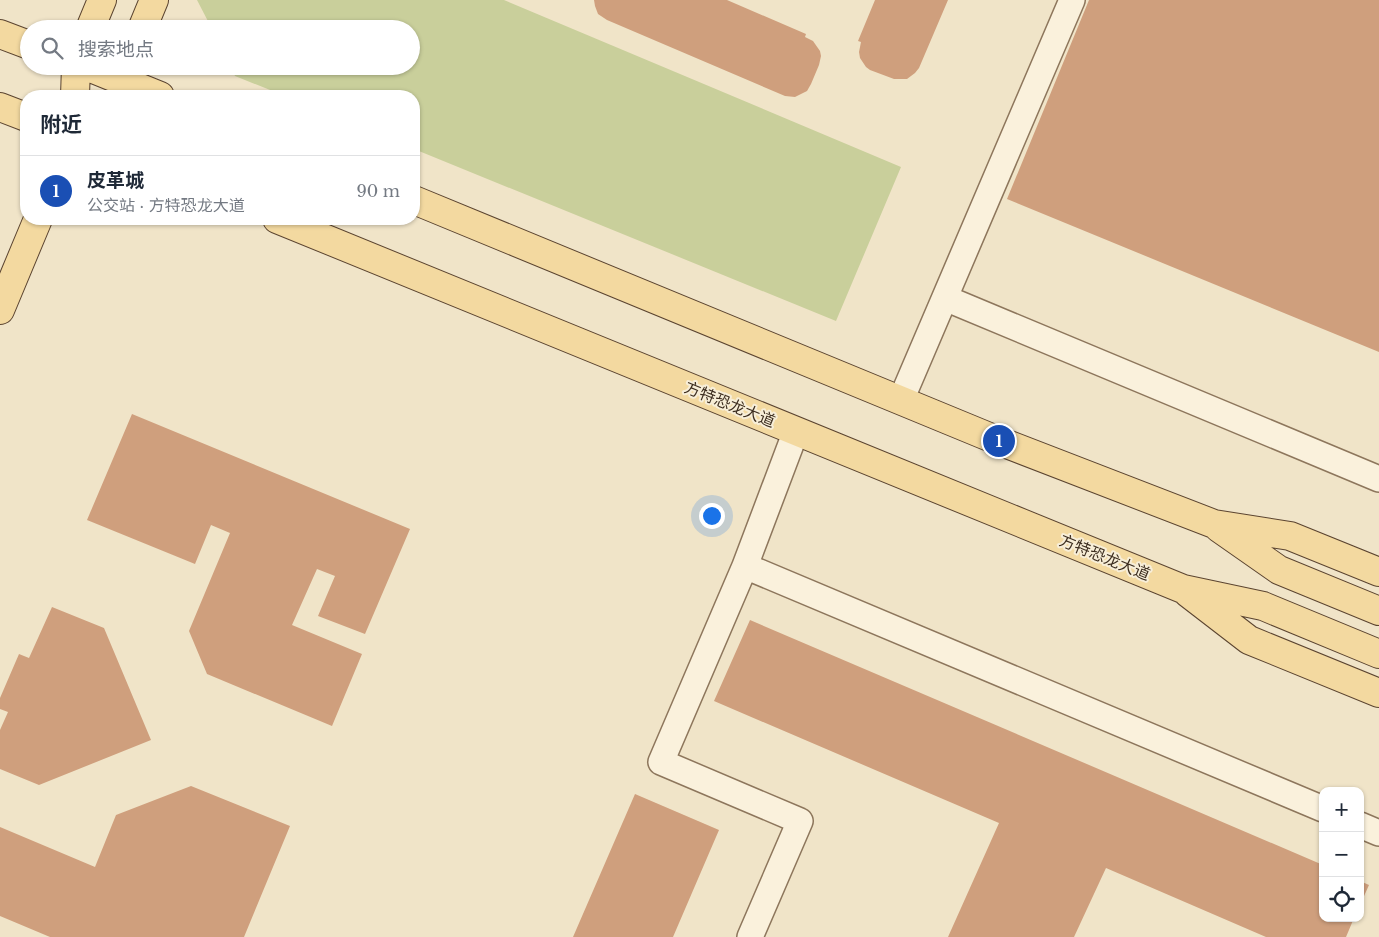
<!DOCTYPE html>
<html lang="zh">
<meta charset="utf-8">
<style>
:root{--surface:#fff;--page:#f2f2f3;--text:#1f2937;--muted:#747a83;--line:#e0e1e3;--accent:#0f766e}
body{margin:0;font-family:"Libre Baskerville","Noto Sans SC",serif;background:var(--page);color:var(--text)}
.controls{position:absolute;right:15px;bottom:15px;display:grid;overflow:hidden;border-radius:10px;box-shadow:0 1px 4px #0004}
.controls button{width:45px;height:45px;display:grid;place-items:center;padding:0;border:0;border-bottom:1px solid var(--line);background:var(--surface);color:var(--text);font:25px sans-serif}
.you{position:absolute;left:711px;top:515px;width:18px;height:18px;margin:-12px;border:4px solid #fff;border-radius:50%;background:#1a73e8;box-shadow:0 0 0 8px #1a73e833}
.badge{display:grid;place-items:center;width:32px;height:32px;border-radius:50%;background:var(--accent);color:#fff;font-size:16px;font-weight:700}
.pin{position:absolute;translate:-50% -50%;border:2px solid #fff;box-shadow:0 1px 5px #0006}
.list{margin:0;padding:0;list-style:none}
h2{display:flex;justify-content:space-between;align-items:center;height:65px;margin:0;padding:0 20px;font-size:21px}
h2 small{font-size:16px;font-weight:400;color:var(--muted)}
.list li{display:grid;grid-template-columns:32px 1fr auto;gap:15px;align-items:center;box-sizing:border-box;height:70px;padding:0 20px;border-top:1px solid var(--line)}
.list b{display:block;font-size:19px;white-space:nowrap}
.list p{margin:0;font-size:16px;white-space:nowrap;color:var(--muted)}
.list em{font-size:16px;font-style:normal;color:var(--muted)}
.icon{flex:none;width:28px;height:28px;fill:none;stroke:currentColor;stroke-width:2;stroke-linecap:round;stroke-linejoin:round}
.map{position:relative;flex:none;width:1379px;height:937px;overflow:hidden}
.search{position:absolute;background:var(--surface);box-shadow:0 1px 4px #0004;left:20px;top:20px;width:400px;height:55px;display:flex;align-items:center;gap:12px;box-sizing:border-box;padding:0 18px;border-radius:28px;color:var(--muted);font-size:19px}
.panel{position:absolute;background:var(--surface);box-shadow:0 1px 4px #0004;left:20px;top:90px;width:400px;height:135px;border-radius:20px}
.map>svg:first-child{display:block}
.green{fill:#c9cf9b}
.building{fill:#cf9f7d}
.lines{fill:none;stroke-linecap:round;stroke-linejoin:round}
.minor-casing{stroke:#8d765c;stroke-width:28}
.major-casing{stroke:#5b4430;stroke-width:30}
.minor{stroke:#faf1dc;stroke-width:25}
.major{stroke:#f3d9a0;stroke-width:28}
.labels{text-anchor:middle;stroke-width:4;stroke-linejoin:round;paint-order:stroke}
.street-label{font-size:16px;fill:#3d2e20;stroke:#f7eed8}
</style>
<div class="map">
<svg width="1379" height="937" viewBox="0 0 1379 937">
<rect width="100%" height="100%" fill="#f0e4c8"/>
<!-- green -->
<path class="green" d="M197 0H504L901 167 836 321 414 149V96H285L235 76 230 66H411V29H212Z"/>
<!-- building -->
<path class="building" d="M594 0H727L806 34 805 37 813 41 820 51 821 56 819 65 811 84 807 91 795 97 785 96 607 20 598 14 595 6Z
M875 0H948L919 68 915 73 907 79H894L870 70 866 67 860 58 859 52 861 42 858 41Z
M1089 0H1379V352L1007 199Z
M132 414 410 529 365 634 318 616 335 576 317 569 292 625 362 654 332 726 207 674 189 631 230 533 211 525 195 564 87 520Z
M52 607 104 628 151 740 39 785 0 769V730L8 712 0 709V698L19 654 29 658Z
M750 620 1323 865V918H1354L1346 937H1266L1106 868 1074 937H948L999 823 714 701Z
M191 786 290 826 244 937H50L0 916V827L95 867 116 815Z
M635 794 719 830 673 937H573Z
M1360 881 1369 885 1360 905Z"/>
<g class="lines">
<!-- minor casing -->
<g class="minor-casing">
<path id="minor" d="M945 298 1379 479
M901 400 1072 0
M745 566 796 431
M1360 825 1379 833
M750 937 800 821 661 762 745 566 1323 809"/>
</g>
<!-- major casing -->
<g class="major-casing">
<path id="major" d="M90 29 102 0
M142 29 154 0
M0 34 29 45
M86 66 160 96
M75 96 76 66
M0 107 26 117
M414 200 999 441 1214 524 1290 536 1379 572
M277 219 1183 589 1263 606 1379 654
M0 310 38 219
M1219 528 1279 570 1379 611
M1188 593 1249 640 1379 693"/>
</g>
<!-- minor -->
<use href="#minor" class="minor"/>
<!-- major -->
<use href="#major" class="major"/>
</g>
<g class="labels">
<!-- street labels -->
<g class="street-label">
<text transform="translate(730 404) rotate(22)" y="6">方特恐龙大道</text>
<text transform="translate(1105 557) rotate(22)" y="6">方特恐龙大道</text>
</g>
</g>
</svg>
<div class="controls">
<button>+</button>
<button>−</button>
<button><svg class="icon" aria-label="locate" viewBox="0 0 24 24"><circle cx="12" cy="12" r="6"/><path d="M12 2v4M12 18v4M2 12h4M18 12h4"/></svg></button>
</div>
<div class="you"></div>
<div class="pin badge" style="left:999px;top:441px;background:#1a4fb4">1</div>
<div class="search"><svg class="icon" aria-label="search" viewBox="0 0 24 24"><circle cx="10" cy="10" r="6"/><path d="M15 15l6 6"/></svg>搜索地点</div>
<section class="panel">
<h2>附近<small></small></h2>
<ul class="list">
<li><span class="badge" style="background:#1a4fb4">1</span><div><b>皮革城</b><p>公交站 · 方特恐龙大道</p></div><em>90 m</em></li>
</ul>
</section>
</div>
